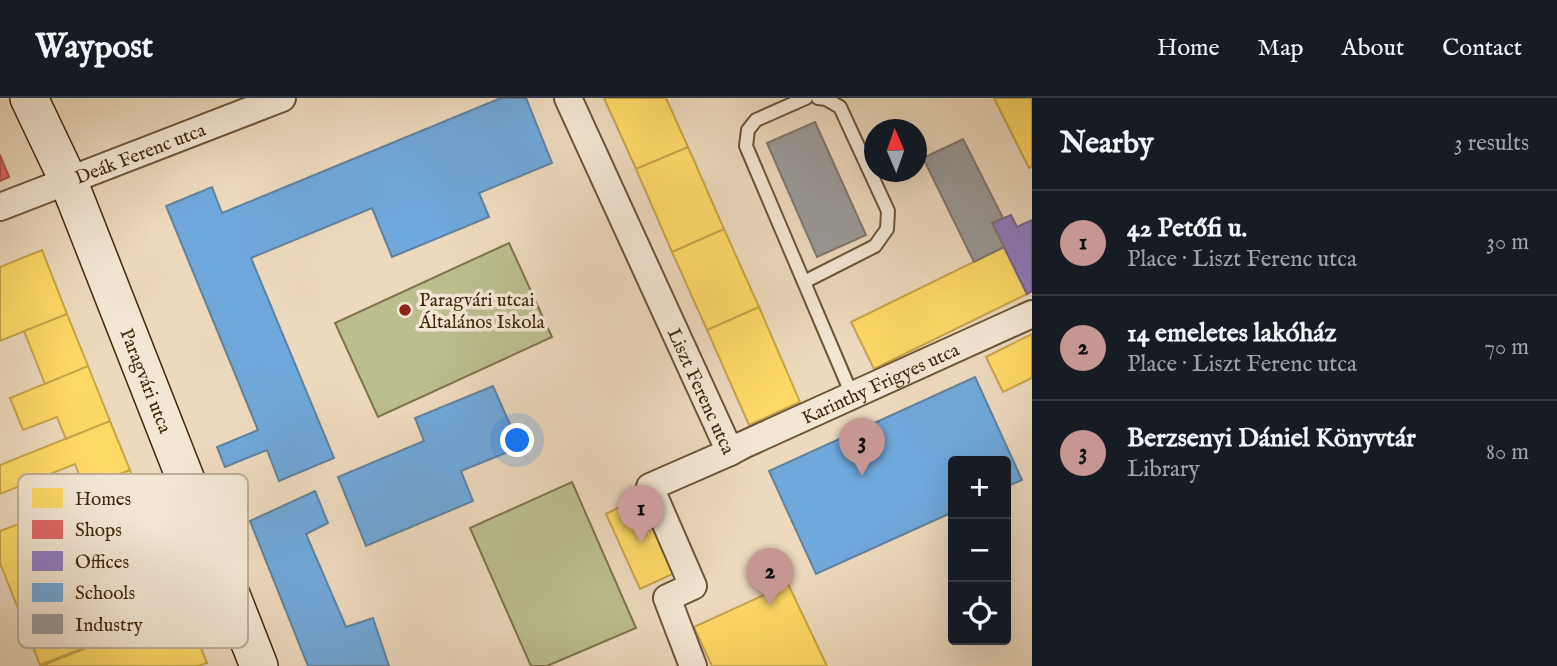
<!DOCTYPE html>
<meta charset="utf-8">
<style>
:root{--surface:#171b24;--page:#20242c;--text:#f1f3f6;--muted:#9ea1a6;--line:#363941;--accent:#c59692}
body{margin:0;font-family:"IM FELL English",serif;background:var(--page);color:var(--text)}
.controls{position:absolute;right:21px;bottom:21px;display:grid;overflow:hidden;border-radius:7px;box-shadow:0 7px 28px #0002}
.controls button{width:63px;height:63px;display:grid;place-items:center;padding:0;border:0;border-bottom:2px solid var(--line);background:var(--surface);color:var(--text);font:35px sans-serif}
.compass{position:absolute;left:864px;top:21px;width:63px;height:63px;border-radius:50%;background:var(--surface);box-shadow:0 7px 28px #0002;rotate:358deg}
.you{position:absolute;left:518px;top:343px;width:24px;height:24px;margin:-18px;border:5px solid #fff;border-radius:50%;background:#1a73e8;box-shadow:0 0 0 10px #1a73e833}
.badge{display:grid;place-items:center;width:46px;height:46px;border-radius:50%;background:var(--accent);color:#111;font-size:23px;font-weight:700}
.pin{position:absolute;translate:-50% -58px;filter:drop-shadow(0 2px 4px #0008)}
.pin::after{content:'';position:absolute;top:37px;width:24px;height:21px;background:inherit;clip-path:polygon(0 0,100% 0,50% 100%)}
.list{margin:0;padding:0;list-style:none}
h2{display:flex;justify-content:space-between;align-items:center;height:91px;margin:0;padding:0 28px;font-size:30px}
h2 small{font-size:23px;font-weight:400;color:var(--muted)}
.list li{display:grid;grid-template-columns:46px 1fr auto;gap:21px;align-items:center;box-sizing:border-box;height:105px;padding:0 28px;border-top:2px solid var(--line)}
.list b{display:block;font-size:26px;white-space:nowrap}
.list p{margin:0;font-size:23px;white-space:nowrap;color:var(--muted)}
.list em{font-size:23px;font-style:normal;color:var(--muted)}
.icon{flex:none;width:38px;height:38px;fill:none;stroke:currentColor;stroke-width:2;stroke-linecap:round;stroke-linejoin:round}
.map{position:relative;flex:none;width:1032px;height:568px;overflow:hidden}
header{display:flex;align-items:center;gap:42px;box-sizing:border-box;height:98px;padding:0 35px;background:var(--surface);border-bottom:2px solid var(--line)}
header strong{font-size:33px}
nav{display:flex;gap:38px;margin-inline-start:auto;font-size:24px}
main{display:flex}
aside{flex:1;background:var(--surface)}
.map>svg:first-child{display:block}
.green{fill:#bbbe8f;stroke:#7e734c;stroke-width:2}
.homes{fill:#ffd966;stroke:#c6a44a;stroke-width:2}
.shops{fill:#e06666;stroke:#b0534a;stroke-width:2}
.offices{fill:#8e7cc3;stroke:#77638c;stroke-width:2}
.schools{fill:#6fa8dc;stroke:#61829d;stroke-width:2}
.industry{fill:#999;stroke:#7f776e;stroke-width:2}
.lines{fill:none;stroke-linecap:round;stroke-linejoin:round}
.lane-casing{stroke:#6c5437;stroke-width:16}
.street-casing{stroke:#6c5437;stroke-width:30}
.secondary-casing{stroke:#41280a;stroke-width:40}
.lane{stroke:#f3e6d4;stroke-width:12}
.street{stroke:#f3e6d4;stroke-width:26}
.secondary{stroke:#f3e6d4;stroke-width:37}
.poi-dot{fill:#8f2418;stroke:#f3e6d4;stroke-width:2.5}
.labels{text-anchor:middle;stroke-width:7;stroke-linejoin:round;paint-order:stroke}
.street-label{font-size:19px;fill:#41280a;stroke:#f3e6d4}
.poi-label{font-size:19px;fill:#41280a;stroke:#f3e6d4;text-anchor:start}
.key{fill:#f3e6d4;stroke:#bead97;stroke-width:2}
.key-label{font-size:19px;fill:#41280a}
</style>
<header>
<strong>Waypost</strong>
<nav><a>Home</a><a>Map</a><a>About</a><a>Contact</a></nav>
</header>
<main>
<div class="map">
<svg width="1032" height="568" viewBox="0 0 1032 568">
<rect width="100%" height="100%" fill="#edd9bd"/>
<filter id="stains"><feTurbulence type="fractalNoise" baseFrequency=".00286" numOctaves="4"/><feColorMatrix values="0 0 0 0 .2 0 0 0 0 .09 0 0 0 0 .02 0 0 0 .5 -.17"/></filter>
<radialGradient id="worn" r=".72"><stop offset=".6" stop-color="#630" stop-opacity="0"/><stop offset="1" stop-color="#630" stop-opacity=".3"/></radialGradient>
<!-- green -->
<path class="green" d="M509 145 552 239 378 319 335 225Z
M572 384 636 530 547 568H531L470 430Z"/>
<!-- homes -->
<path class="homes" d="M604 0H666L688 49 636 71Z
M994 0H1032V69L1029 70Z
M688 49 724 131 672 154 636 71Z
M724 131 759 209 707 232 672 154Z
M1004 149 1027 196 874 271 851 224Z
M42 152 67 216 0 243V169Z
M759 209 800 304 749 327 707 232Z
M67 216 88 268 45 286 24 233Z
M1032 236V280L1003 294 986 259Z
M88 268 110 323 66 341 57 319 23 332 10 300Z
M110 323 130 372 84 390 75 366 0 396V367Z
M130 372 161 451 116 469 84 390Z
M641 398 677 474 640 491 606 416Z
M24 424 53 494 17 508 0 465V433Z
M161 451 185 511 139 529 127 499 70 522 81 551 40 567 17 508Z
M788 486 827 568H712L694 529Z
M185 511 207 565 198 568H41Z"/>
<!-- shops -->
<path class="shops" d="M0 57 9 79 0 83Z"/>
<!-- offices -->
<path class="offices" d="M1011 117 1017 129 1032 122V193L1027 196 992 125Z"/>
<!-- schools -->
<path class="schools" d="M501 0H526L552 65 479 95 489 119 392 159 372 110 251 160 334 360 279 383 267 352 225 369 217 349 258 332 166 108 212 89 222 115Z
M975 279 1022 382 1006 389V363H953V414L816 476 769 373Z
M493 288 520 349 461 373 473 403 366 448 338 379 424 343 415 320Z
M315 393 328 425 306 436 346 529 373 520 389 568H308L250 423Z"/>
<!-- industry -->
<path class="industry" d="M815 24 866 137 817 159 767 45Z
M963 41 1003 120 992 125 1004 149 974 164 923 60Z"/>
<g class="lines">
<!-- lane casing -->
<g class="lane-casing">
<path id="lane" d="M806 0 756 22 748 32 746 48 852 297
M804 184 875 148 887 131 888 113 840 9 826 1 818 0"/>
</g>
<!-- street casing -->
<g class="street-casing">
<g id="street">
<path id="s1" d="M568 0 730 354"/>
<path id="s2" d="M0 109 282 0"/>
<path id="s3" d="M693 568 667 500 693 488 650 389 730 354 743 347 1032 216"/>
</g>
</g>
<!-- secondary casing -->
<g class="secondary-casing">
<g id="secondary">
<path id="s4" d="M29 0 68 82 259 568"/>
</g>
</g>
<!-- lane -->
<use href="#lane" class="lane"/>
<!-- street -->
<use href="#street" class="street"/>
<!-- secondary -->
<use href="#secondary" class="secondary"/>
</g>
<!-- markers -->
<circle class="poi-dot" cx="405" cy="212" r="7"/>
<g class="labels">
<!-- street labels -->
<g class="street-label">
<text dy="7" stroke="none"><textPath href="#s2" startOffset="150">Deák Ferenc utca</textPath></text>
<text dy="7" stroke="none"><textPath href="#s4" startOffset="306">Paragvári utca</textPath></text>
<text dy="7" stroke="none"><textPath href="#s3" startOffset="462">Karinthy Frigyes utca</textPath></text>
<text dy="7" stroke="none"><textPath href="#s1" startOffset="322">Liszt Ferenc utca</textPath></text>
</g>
<!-- poi labels -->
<g class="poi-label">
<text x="419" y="208">Paragvári utcai<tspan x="419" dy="22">Általános Iskola</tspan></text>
</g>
</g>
<!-- legend -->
<rect x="18" y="376" width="230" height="174" rx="10" class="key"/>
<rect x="32" y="390" width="31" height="20" fill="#ffd966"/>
<rect x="32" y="422" width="31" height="19" fill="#e06666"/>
<rect x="32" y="453" width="31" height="20" fill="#8e7cc3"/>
<rect x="32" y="485" width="31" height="19" fill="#6fa8dc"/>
<rect x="32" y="516" width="31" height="20" fill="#999"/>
<g class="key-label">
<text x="75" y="407">Homes</text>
<text x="75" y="438">Shops</text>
<text x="75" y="470">Offices</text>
<text x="75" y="501">Schools</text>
<text x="75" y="533">Industry</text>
</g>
<rect width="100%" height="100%" filter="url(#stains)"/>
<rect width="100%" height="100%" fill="url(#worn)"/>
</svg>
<div class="controls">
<button>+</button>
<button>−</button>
<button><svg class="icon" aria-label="locate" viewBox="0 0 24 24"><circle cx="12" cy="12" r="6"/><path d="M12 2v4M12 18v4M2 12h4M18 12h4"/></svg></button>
</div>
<svg class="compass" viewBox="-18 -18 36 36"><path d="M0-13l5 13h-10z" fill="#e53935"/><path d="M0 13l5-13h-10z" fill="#9ea1a6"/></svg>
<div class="you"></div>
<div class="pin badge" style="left:641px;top:445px">1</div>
<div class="pin badge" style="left:770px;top:508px">2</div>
<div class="pin badge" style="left:862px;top:378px">3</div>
</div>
<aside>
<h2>Nearby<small>3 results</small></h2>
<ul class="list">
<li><span class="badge">1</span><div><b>42 Petőfi u.</b><p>Place · Liszt Ferenc utca</p></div><em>30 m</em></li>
<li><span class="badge">2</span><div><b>14 emeletes lakóház</b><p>Place · Liszt Ferenc utca</p></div><em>70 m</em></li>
<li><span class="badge">3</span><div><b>Berzsenyi Dániel Könyvtár</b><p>Library</p></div><em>80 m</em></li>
</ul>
</aside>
</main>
